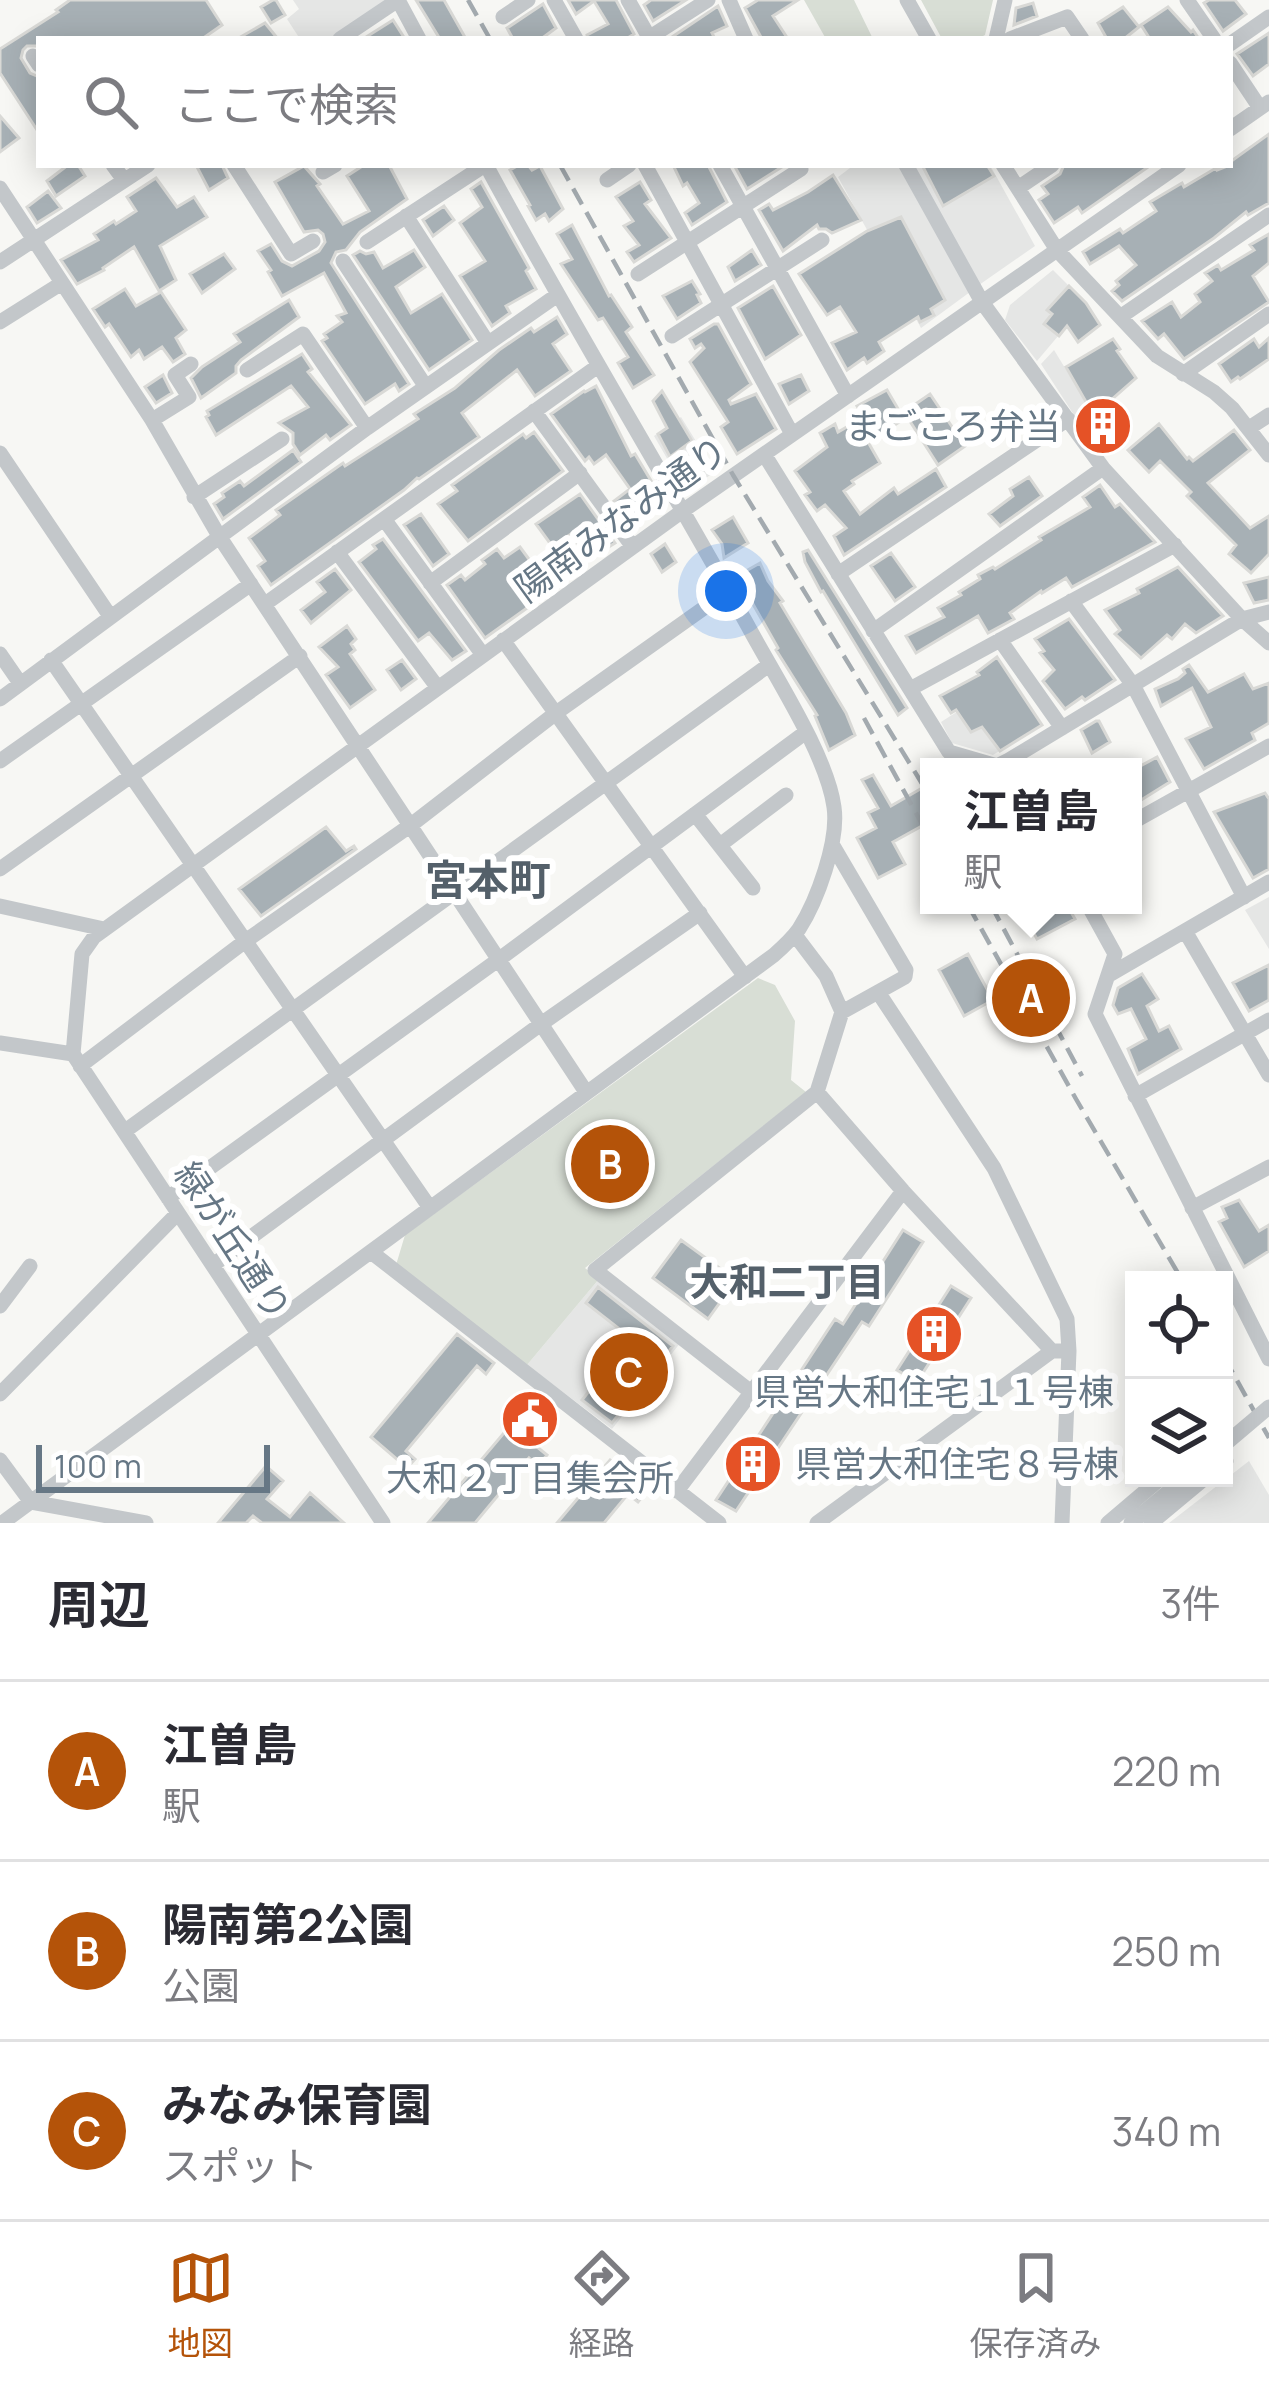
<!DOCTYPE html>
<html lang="ja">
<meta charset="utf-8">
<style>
:root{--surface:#fff;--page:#f2f2f3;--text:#2b2b33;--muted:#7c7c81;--line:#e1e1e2;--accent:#b45309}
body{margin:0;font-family:Manrope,"Noto Sans JP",sans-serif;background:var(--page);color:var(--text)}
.controls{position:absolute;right:36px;bottom:36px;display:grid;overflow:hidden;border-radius:0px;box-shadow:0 6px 30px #0003}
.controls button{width:108px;height:108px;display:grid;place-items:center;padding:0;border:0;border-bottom:3px solid var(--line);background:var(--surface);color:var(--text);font:60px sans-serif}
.scale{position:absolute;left:36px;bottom:30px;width:234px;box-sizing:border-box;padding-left:12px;border:6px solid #667785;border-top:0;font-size:33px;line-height:42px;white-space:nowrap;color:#667785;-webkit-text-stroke:9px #fff;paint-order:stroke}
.you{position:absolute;left:726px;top:591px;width:42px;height:42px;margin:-30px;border:9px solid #fff;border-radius:50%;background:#1a73e8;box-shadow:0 0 0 18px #1a73e833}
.badge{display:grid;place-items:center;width:78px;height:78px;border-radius:50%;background:var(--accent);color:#fff;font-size:39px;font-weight:700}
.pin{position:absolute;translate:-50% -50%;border:6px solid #fff;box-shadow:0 3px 12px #0006}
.popup{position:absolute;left:920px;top:758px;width:222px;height:156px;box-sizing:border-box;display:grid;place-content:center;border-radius:0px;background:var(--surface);filter:drop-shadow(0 3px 9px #0005);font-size:39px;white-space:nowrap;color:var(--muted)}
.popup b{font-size:45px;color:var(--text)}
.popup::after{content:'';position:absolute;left:50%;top:100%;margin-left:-24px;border:24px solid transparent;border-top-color:var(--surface)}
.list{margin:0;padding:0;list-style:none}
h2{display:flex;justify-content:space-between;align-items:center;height:156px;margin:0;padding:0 48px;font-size:51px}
h2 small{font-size:39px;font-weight:400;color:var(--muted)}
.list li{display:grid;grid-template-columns:78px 1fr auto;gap:36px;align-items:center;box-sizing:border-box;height:180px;padding:0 48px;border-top:3px solid var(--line)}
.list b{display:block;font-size:45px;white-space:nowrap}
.list p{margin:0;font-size:39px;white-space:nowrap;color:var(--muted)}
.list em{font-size:39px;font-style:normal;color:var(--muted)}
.icon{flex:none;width:66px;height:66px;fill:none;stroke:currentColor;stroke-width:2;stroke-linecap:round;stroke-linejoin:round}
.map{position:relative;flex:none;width:1269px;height:1523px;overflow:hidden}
.search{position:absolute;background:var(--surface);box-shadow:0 6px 30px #0003;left:36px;right:36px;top:36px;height:132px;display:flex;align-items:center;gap:30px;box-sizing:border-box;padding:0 42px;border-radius:0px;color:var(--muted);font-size:45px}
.sheet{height:696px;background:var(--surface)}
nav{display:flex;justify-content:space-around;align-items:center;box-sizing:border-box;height:168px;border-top:3px solid var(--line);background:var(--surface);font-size:33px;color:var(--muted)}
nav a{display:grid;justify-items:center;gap:6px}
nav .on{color:var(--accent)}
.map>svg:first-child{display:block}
.built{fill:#e5e6e5}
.green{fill:#d8ded5}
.building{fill:#a7b0b5;stroke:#d9d9d6;stroke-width:3}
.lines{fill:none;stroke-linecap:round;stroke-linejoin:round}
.minor{stroke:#c3c7ca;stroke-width:15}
.rail{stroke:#a3aaaf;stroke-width:4.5;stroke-dasharray:18 9;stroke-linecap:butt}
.minor-bridge{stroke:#c3c7ca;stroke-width:15}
.labels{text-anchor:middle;stroke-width:12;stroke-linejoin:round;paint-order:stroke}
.poi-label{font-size:36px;fill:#667785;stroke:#fff}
.street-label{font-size:36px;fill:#667785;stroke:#fff}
.neighbourhood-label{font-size:39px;font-weight:bold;fill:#54606a;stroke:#fff}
.quarter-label{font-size:42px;font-weight:bold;fill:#54606a;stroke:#fff}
</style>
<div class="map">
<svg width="1269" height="1523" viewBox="0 0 1269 1523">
<rect width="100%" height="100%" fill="#f7f7f4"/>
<!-- built -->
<path class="built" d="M293 0H387L329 39H300L287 19 299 9Z
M854 165H901L970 292 921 328 838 177Z
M912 165H990L1035 246 979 285Z
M1053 270 1086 303 1037 361 1005 320 1010 305Z
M1054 350 1090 409 1076 418 1041 364Z
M681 417 715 472 686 491 654 436Z
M988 692 1021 737 993 755 952 743 941 722Z
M1269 897V949L1245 910Z
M599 1279 681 1342 612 1429 527 1365Z
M1249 1461 1269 1495V1523H1169Z"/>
<!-- green -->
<path class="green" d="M804 0H854L873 39H826Z
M921 0H993L985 35 977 39H942Z
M758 978 775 985 795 1021 791 1080 806 1092 585 1268 599 1279 527 1365 396 1265 405 1235Z"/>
<!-- building -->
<path class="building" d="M70 0H206L222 25 202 39H39V46H27L23 50 21 58 30 73 39 77V133L0 73V49L58 12 56 10Z
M273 0H276L285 15 271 23 261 7Z
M416 0H444L466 39H440Z
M568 0H616L634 34 626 39H588L587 35 608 24 594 1 576 14Z
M651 0H686L653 21 644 5Z
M758 0H798L773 16 788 39H762L745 8Z
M1209 0H1235L1246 14 1223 31 1204 3Z
M1033 3 1037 16 1014 25 1016 8Z
M543 4 556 28 541 39H513L507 28Z
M718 6 727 26 712 33 715 39H669Z
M1123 7 1139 27 1124 39H1107L1098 23Z
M1168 7 1191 32 1193 30 1199 39H1150L1141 25Z
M393 20 405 39H363Z
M265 23 278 39H237Z
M1269 33V64L1253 76 1237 54Z
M0 116 19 138 0 152Z
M1269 134V203L1248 215 1246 212 1214 238 1122 301 1112 291 1119 285 1116 281 1136 265 1119 246 1090 264 1083 252 1120 229 1123 233 1156 211 1150 202 1182 183 1184 187 1216 168 1217 170 1230 165V162Z
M68 165H78L85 176 56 196 47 181Z
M196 165H222L228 178 209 190Z
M364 165H389L407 199 360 232 346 250 336 252 331 263 409 384 399 391 395 384 365 404 322 341 327 338 324 334 342 322 337 316 346 313 324 273 282 296 268 272 271 270 258 251 271 244 282 261 292 266 319 251 325 242 323 234 318 230 304 232 275 182 304 166 320 184 317 186 343 224 369 211 347 176Z
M519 165H528L532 170 540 166 563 209 549 221 545 214 536 220 528 206 530 205 510 170Z
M673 165H708L727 202 692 225 685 213 699 203 687 183 683 186Z
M734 165H785L747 189Z
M922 165H987L994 176 943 206Z
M1064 165H1151L1082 213 1078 207 1054 223 1039 200 1048 194 1042 186 1060 174Z
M833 175 861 220 832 233 826 229H819L817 225 783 251 759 210 769 204 773 210 808 192Z
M156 178 177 207 194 197 207 217 160 246 176 280 159 291 134 247 103 268 104 270 77 284 61 260 98 240 94 234 114 221 116 224 136 211 127 197Z
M481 182 529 268 526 271 536 289 506 306 510 313 492 326 460 276 485 261 460 223 482 207 471 189Z
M640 182 651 200 645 204 671 238 634 262 627 252 639 245 624 226 633 221 616 197Z
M48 191 61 208 37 223 27 207Z
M444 206 454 220 433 236 423 220Z
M901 217 945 300 931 309 934 315 920 322 918 317 879 342 884 351 867 363 864 358 847 370 832 343 856 332 840 307 827 315 799 274 867 231Z
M572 225 609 296 611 295 632 327 626 332 654 375 633 388 618 363 628 357 603 318 598 320 561 264 572 259 557 234Z
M1269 234V263L1253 276 1269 302 1184 359 1164 334 1158 339 1142 321 1172 302 1181 317 1200 302 1195 294 1212 281 1205 273 1218 265 1221 270 1254 250 1250 245Z
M414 250 425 267 396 287 411 313 442 294 472 340 429 370 353 255 360 251 366 254 374 252 383 268Z
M752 250 761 265 735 281 728 267Z
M224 254 235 269 202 293 190 274Z
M692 281 700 294 697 295 701 303 677 319 663 296Z
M773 286 801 335 765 359 738 308Z
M1069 286 1086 303 1100 325 1078 342 1067 326 1059 336 1044 324 1052 314 1047 310Z
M125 289 136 306 161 292 186 330 176 338 185 354 173 362 162 347 144 359 139 350 131 357 109 324 105 327 93 309Z
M289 300 299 317 241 360 236 366V373L201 398 191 378 202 367 240 342 234 334Z
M557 317 567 334 553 344 571 371 535 396 517 370 462 413 479 437 419 479 417 478 404 490 271 585 258 566 265 561 249 538 280 515 276 510 343 463 345 466 418 419 414 414 455 388 499 350 531 328 534 332Z
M714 324H718L751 384 729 400 731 404 756 394 776 429 737 454 721 427 728 422 690 362 704 348 701 344 695 348 690 339Z
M1269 338V359L1240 379 1238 377 1231 382 1219 364 1254 339 1259 347Z
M1113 339 1120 349 1117 351 1136 378 1101 409 1121 433 1105 445 1085 418 1093 414 1066 367Z
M302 354 312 369 308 372 351 425 330 440 326 435 300 455 293 444V433L279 423 308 407 291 386 216 435 206 417 209 415 207 411Z
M163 375 172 393 156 403 145 387Z
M801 375 809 391 789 404 779 384Z
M596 386 631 456 635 454 662 499 657 502 661 509 647 517 643 511 629 521 614 501 630 489 606 455 594 464 589 457 585 461 551 414 584 391 585 392Z
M887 390 904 419 868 442 880 463 852 481 854 484 844 491 860 514 894 488 898 494 936 469 946 487 844 555 834 536 846 528 825 505 817 511 805 495 810 492 795 471 827 447 820 433 835 424 838 432 864 417 857 406Z
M662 391 692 441 670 457 658 434 667 428 653 401Z
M930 394 965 446 938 465 904 412Z
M1159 424 1187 459 1189 457 1193 461 1234 430 1250 450 1208 483 1250 528 1269 516V554L1251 573 1229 554 1236 545 1187 496 1191 492 1160 461 1149 472 1128 450Z
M534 432 563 471 468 541 438 504 457 491 452 485 523 434 526 438Z
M293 450 301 462 223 519 214 504 224 497 222 493 240 481 244 486Z
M1029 477 1042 496 1000 526 989 514 1013 496 1010 489Z
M1100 485 1115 507 1120 504 1155 542 1072 587 1066 578 1042 593 1041 591 1010 613 1014 619 988 633 978 616 916 653 906 636 944 617 938 608 961 595 959 592 980 579 978 575 993 567 995 569 1041 540 1039 537 1090 507 1083 497Z
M580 494 615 543 607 548 601 539 584 552 571 534 552 546 536 524Z
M421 514 449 554 433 566 404 525Z
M733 517 748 543 724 558 722 544 712 530Z
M383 539 466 651 452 660 429 633 418 641 359 562 376 549 373 545Z
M665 544 676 562 662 572 651 554Z
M520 547 531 562 515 573 534 603 485 638 447 585 461 575 465 580 485 564 482 560 497 549 504 558Z
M552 549 570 577 554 589 536 561Z
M808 550 907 708 898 715 823 591 821 592 805 562 803 552Z
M891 553 915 587 895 601 871 566Z
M760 563 768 581 783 601 780 603 846 713 855 735 829 750 815 716 817 715 776 650 778 648 737 576Z
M1178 567 1223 616 1196 633 1185 624 1172 639 1167 635 1141 658 1115 634 1120 630 1105 610 1139 593 1137 589Z
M335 569 351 590 311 623 301 610 325 592 317 582Z
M1269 577V600L1254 603 1244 583Z
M1069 619 1115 680 1085 700 1082 697 1065 709 1043 681 1054 670 1040 653 1044 651 1035 639Z
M347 626 356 639 351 644 355 650 350 654 375 690 350 708 326 675 338 667 319 647Z
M997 657 1042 725 1000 751 982 727 971 732 956 710 951 713 940 696 979 675 977 672Z
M402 660 416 679 401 690 387 670Z
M1189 665 1208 692 1244 674 1253 689 1269 683V723L1252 733 1255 740 1204 769 1186 739 1211 727 1192 688 1161 706 1155 689 1178 679 1185 673 1183 669Z
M1096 721H1099L1110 742 1092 753 1081 730Z
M1157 757 1170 782 1133 805V770Z
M873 775 891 806 929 784V822L893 842 905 864 878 878 857 838 876 828 868 813 878 808 862 780Z
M1265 793 1269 799V869L1253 878 1214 812Z
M326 827 346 851 354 846 356 849 261 916 239 889Z
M1018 905H1067L1075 919 1037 939Z
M968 954 993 1000 964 1016 939 970Z
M1269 965V1000L1249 1011 1233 983Z
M1142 974 1158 999 1147 1006 1159 1031 1169 1026 1181 1049 1138 1074 1128 1049 1146 1039 1131 1009 1118 1014 1113 1005 1118 988Z
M1239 1200 1259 1231 1269 1225V1251L1244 1267 1219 1222 1227 1218 1222 1207Z
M903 1230 923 1242 869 1326 862 1322 736 1511 716 1500 835 1319 843 1324Z
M681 1240 736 1280 708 1319 653 1278Z
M951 1286 971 1298 917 1382 897 1370Z
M598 1287 673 1346 612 1423 582 1400 631 1338 586 1303Z
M457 1334 494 1363 486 1374 477 1366 406 1451 415 1459 407 1468 371 1437Z
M527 1401 549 1420 531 1442 547 1455 538 1466 529 1458 475 1523H428L514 1421 511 1419Z
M610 1460 647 1491 638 1502 628 1494 604 1523H557Z
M266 1466 283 1481 267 1499 290 1517 310 1493 344 1523H262L253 1516 246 1523H218Z"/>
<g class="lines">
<!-- minor -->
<path class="minor" d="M398 0 419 39
M554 0 576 39
M628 0 650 39
M729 0 746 39
M907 0 929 39
M1187 0 1214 39
M503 17 528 0
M340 39 398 0
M647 39 708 0
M996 39 1005 0
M1010 39 1067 17 1082 39
M1230 44 1269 17
M33 56 39 65
M1230 63 1260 108
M1230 129 1269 102
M113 165 124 180
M234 165 291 254 313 241
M645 165 792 434
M720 165 848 396
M906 165 982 302 1103 468 1242 619 1269 643
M1003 165 1057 250 1157 356 1214 392 1232 408 1269 455
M323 172 335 165
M607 180 629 165
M0 188 152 420 219 536 586 1092
M1018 188 1052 165
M406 216 488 343
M367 242 485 165
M343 261 426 387
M0 262 148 165
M638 274 801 169 799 165
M1120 317 1269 215
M0 322 62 283
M672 336 822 240
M247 370 303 334 367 428
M1183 374 1269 314
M534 411 633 547
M152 420 189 397 175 375 191 364
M1249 428 1269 415
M0 453 110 616
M764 454 949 752 997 766 1009 760 1012 767
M194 497 282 439
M384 519 483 655
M337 552 438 688
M838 574 1068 419
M430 583 580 473
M1071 601 1133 685 1244 897
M265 604 598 366
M873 631 1103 468
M503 640 745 977
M1000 640 1062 728
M0 654 20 683
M51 660 430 1208
M910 689 1175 545
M0 699 367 428 556 296
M1009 760 1242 619 1269 612
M0 761 251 584
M695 814 753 888
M1133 822 1269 746
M832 844 906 970 905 977 842 1012
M720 845 786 795
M0 869 300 656
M1088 905 1115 954 1095 1014 1269 1359
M0 906 104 929
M1185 931 1269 1075
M1109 975 1269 882
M878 992 994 1168 1067 1319 1069 1351
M0 1043 73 1054 383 1523
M73 1054 82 954 94 937 684 510 1179 165
M80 1066 244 942 411 825 556 713 728 591
M817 1092 903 1191 1052 1351H1069L1062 1523
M1135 1096 1269 1020
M125 1131 769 665
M168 1198 498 960 806 732
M1192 1208 1269 1167
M371 1252 719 1523
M213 1265 541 1024 700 913
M0 1306 30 1266
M751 1392 595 1270 817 1092 842 1012 826 976 795 935
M0 1394 178 1213
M0 1460 31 1502 146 1523
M1224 1462 1226 1461
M677 1491 903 1191
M2 1523 774 955C783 947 792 939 799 929 817 901 839 841 834 807 827 755 774 675 748 626 662 471 570 321 486 165
M817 1523 1052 1351
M1108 1523 1161 1478
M1131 1523 1185 1478
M1151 1523 1205 1478"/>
<!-- rail -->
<path class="rail" d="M468 0 490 39
M560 165 733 475 929 795
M864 718 929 837
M968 905 1076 1099 1182 1280
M991 905 1082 1076
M1224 1357 1269 1438"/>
<!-- minor-bridge -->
<path class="minor-bridge" d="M1224 1445 1269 1407"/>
</g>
<!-- icons -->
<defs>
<g id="building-disc" transform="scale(3)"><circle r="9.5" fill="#e55226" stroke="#fff"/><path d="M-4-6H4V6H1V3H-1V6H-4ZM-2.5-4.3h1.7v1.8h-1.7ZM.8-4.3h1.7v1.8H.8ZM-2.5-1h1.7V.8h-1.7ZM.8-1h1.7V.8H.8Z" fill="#fff"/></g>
<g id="civic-disc" transform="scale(3)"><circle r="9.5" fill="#e55226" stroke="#fff"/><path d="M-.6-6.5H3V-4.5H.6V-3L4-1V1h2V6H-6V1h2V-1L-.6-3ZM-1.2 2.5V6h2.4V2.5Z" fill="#fff"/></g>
</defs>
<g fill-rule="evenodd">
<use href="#building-disc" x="1103" y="426"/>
<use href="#building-disc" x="934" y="1334"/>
<use href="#civic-disc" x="530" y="1419"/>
<use href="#building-disc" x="753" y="1464"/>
</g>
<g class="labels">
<!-- poi labels -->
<g class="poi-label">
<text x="1061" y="439" text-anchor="end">まごころ弁当</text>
<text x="934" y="1405">県営大和住宅１１号棟</text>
<text x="795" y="1477" text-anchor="start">県営大和住宅８号棟</text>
<text x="530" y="1491">大和２丁目集会所</text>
</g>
<!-- street labels -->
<g class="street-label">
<text transform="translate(621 519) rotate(-36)" y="13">陽南みなみ通り</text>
<text transform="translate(233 1241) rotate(57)" y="13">緑が丘通り</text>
</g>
<!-- neighbourhood labels -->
<g class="neighbourhood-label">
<text x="787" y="1296">大和二丁目</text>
</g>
<!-- quarter labels -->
<g class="quarter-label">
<text x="488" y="895">宮本町</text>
</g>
</g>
</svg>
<div class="controls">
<button><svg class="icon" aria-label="locate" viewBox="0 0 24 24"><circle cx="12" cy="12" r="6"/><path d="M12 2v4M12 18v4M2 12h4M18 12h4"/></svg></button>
<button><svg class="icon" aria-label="layers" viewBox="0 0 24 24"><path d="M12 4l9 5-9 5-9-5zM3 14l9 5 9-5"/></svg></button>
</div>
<div class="scale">100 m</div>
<div class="you"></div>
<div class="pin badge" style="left:1031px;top:998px">A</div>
<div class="popup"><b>江曽島</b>駅</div>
<div class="pin badge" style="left:610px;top:1164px">B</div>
<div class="pin badge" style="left:629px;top:1372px">C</div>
<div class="search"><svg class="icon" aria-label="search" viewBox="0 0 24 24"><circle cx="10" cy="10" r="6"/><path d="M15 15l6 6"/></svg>ここで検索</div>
</div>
<section class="sheet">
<h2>周辺<small>3件</small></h2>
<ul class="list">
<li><span class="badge">A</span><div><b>江曽島</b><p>駅</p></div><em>220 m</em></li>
<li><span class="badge">B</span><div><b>陽南第2公園</b><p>公園</p></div><em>250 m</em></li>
<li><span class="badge">C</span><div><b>みなみ保育園</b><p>スポット</p></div><em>340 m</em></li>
</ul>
</section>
<nav>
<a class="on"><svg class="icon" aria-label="map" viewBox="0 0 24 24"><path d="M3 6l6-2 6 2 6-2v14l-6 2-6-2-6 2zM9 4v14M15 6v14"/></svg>地図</a>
<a><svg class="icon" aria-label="directions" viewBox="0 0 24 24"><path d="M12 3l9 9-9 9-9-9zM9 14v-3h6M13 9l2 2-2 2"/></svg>経路</a>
<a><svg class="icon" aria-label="saved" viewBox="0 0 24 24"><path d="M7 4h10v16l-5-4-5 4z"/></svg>保存済み</a>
</nav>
